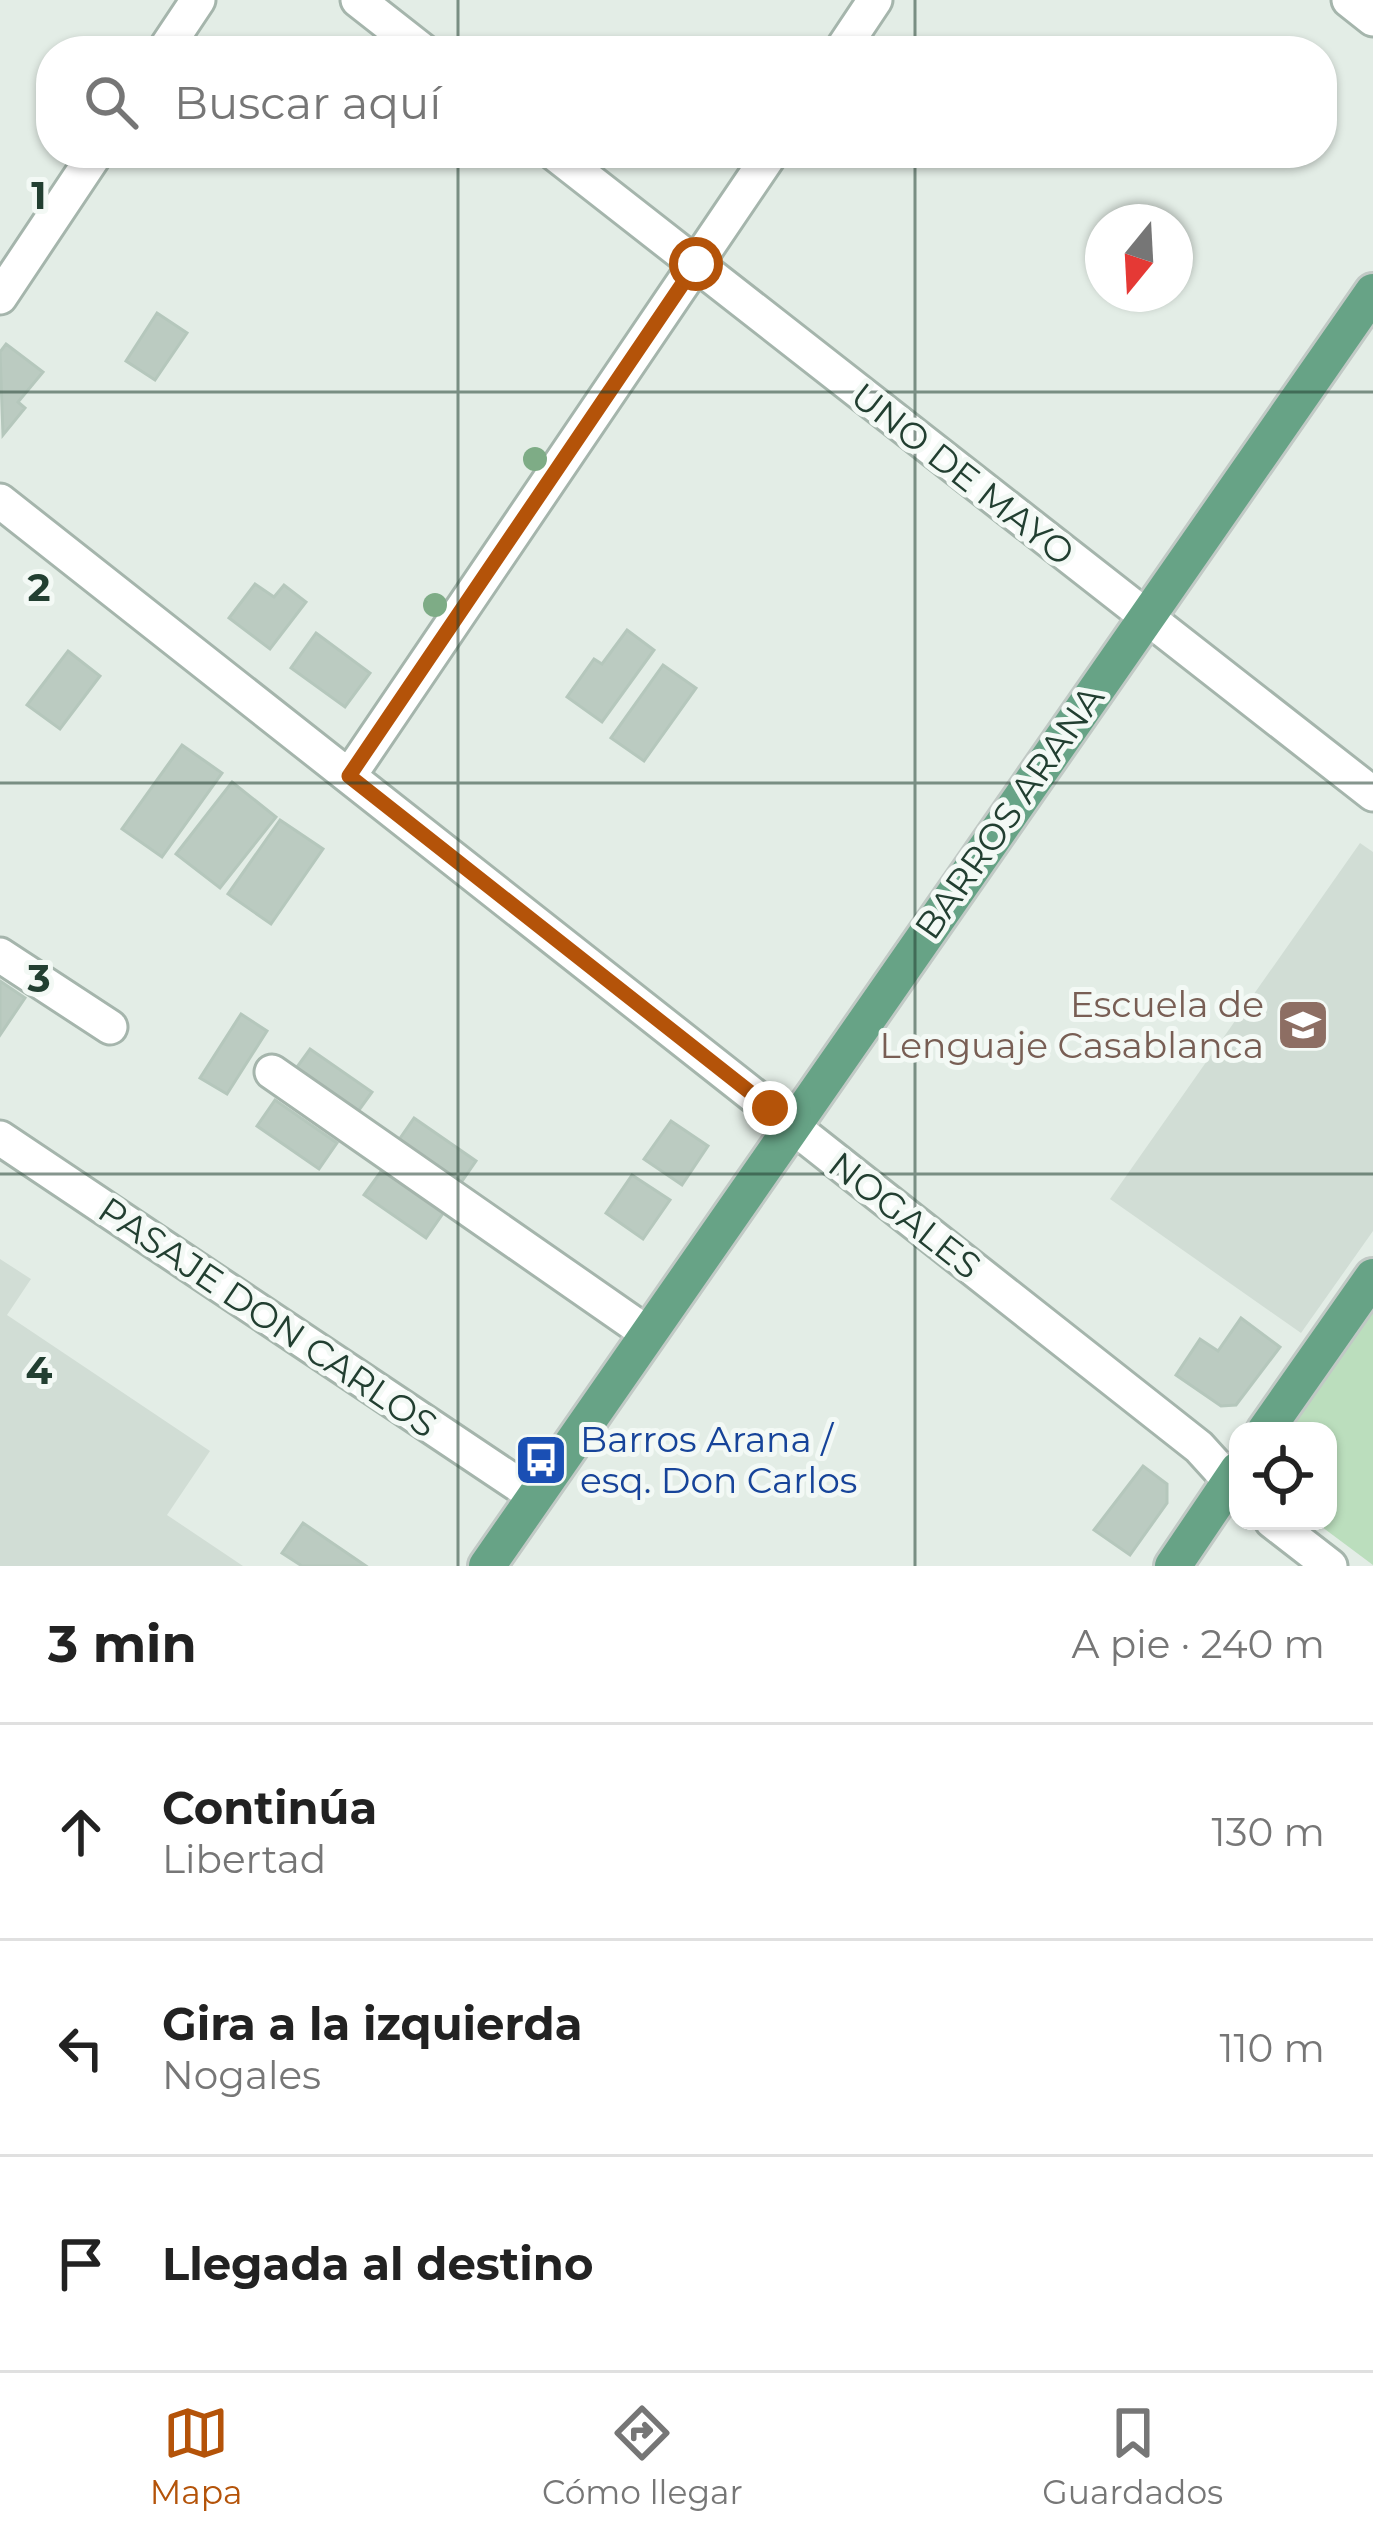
<!DOCTYPE html>
<html lang="es">
<meta charset="utf-8">
<style>
:root{--surface:#fff;--page:#f6f6f6;--text:#222;--muted:#767676;--line:#e0e0e0;--accent:#b45309}
body{margin:0;font-family:Montserrat,sans-serif;background:var(--page);color:var(--text)}
.controls{position:absolute;right:36px;bottom:36px;display:grid;overflow:hidden;border-radius:24px;box-shadow:0 3px 9px #0004}
.controls button{width:108px;height:108px;display:grid;place-items:center;padding:0;border:0;border-bottom:3px solid var(--line);background:var(--surface);color:var(--text);font:60px sans-serif}
.compass{position:absolute;left:1085px;top:204px;width:108px;height:108px;border-radius:50%;background:var(--surface);box-shadow:0 3px 9px #0004;rotate:198deg}
.stop{position:absolute;width:36px;height:36px;margin:-27px;border:9px solid #b45309;border-radius:50%;background:#fff}
.stop.end{background:#b45309;border-color:#fff;box-shadow:0 3px 12px #0008}
.list{margin:0;padding:0;list-style:none}
h2{display:flex;justify-content:space-between;align-items:center;height:156px;margin:0;padding:0 48px;font-size:51px}
h2 small{font-size:39px;font-weight:400;color:var(--muted)}
.list li{display:grid;grid-template-columns:78px 1fr auto;gap:36px;align-items:center;box-sizing:border-box;height:216px;padding:0 48px;border-top:3px solid var(--line)}
.list b{display:block;font-size:45px;white-space:nowrap}
.list p{margin:0;font-size:39px;white-space:nowrap;color:var(--muted)}
.list em{font-size:39px;font-style:normal;color:var(--muted)}
.icon{flex:none;width:66px;height:66px;fill:none;stroke:currentColor;stroke-width:2;stroke-linecap:round;stroke-linejoin:round}
.map{position:relative;flex:none;width:1373px;height:1566px;overflow:hidden}
.search{position:absolute;background:var(--surface);box-shadow:0 3px 9px #0004;left:36px;right:36px;top:36px;height:132px;display:flex;align-items:center;gap:30px;box-sizing:border-box;padding:0 42px;border-radius:48px;color:var(--muted);font-size:45px}
.sheet{height:804px;background:var(--surface)}
nav{display:flex;justify-content:space-around;align-items:center;box-sizing:border-box;height:168px;border-top:3px solid var(--line);background:var(--surface);font-size:33px;color:var(--muted)}
nav a{display:grid;justify-items:center;gap:6px}
nav .on{color:var(--accent)}
.map>svg:first-child{display:block}
.built{fill:#d1ddd5}
.green{fill:#bbdebd}
.building{fill:#bbcbc1;stroke:#b5c7bc;stroke-width:3}
.lines{fill:none;stroke-linecap:round;stroke-linejoin:round}
.minor-casing{stroke:#a5b5ac;stroke-width:39}
.major-casing{stroke:#c1c9c5;stroke-width:42}
.minor{stroke:#fff;stroke-width:33}
.major{stroke:#67a386;stroke-width:36}
.tree{fill:#7eac86}
.route{stroke:#b45309;stroke-width:15}
.grid{fill:none;stroke:#223f31;stroke-width:3;stroke-opacity:0.55}
.labels{text-anchor:middle;stroke-width:10;stroke-linejoin:round;paint-order:stroke}
.street-label{font-size:36px;fill:#223f31;stroke:#f3f9f5}
.education-label{font-size:36px;fill:#785e54;stroke:#f3f9f5;text-anchor:end}
.transit-label{font-size:36px;fill:#164399;stroke:#f3f9f5;text-anchor:start}
.grid-label{font-size:39px;text-anchor:middle;font-weight:bold;fill:#223f31;stroke:#f3f9f5;stroke-width:10;stroke-linejoin:round;paint-order:stroke}
</style>
<div class="map">
<svg width="1373" height="1566" viewBox="0 0 1373 1566">
<rect width="100%" height="100%" fill="#e3ede6"/>
<!-- built -->
<path class="built" d="M1360 843 1373 852V1231L1301 1333 1110 1199Z
M0 1259 31 1279 7 1315 210 1451 167 1515 243 1566H0Z"/>
<!-- green -->
<path class="green" d="M1373 1285V1565L1314 1521H1328V1431H1270Z"/>
<!-- building -->
<path class="building" d="M157 313 187 333 155 380 126 361Z
M6 344 43 372 18 402 25 408 3 435 0 352Z
M255 584 274 597 284 585 306 602 270 649 229 618Z
M627 630 654 650 602 722 567 697 594 659 602 664Z
M316 633 370 673 345 707 291 668Z
M68 651 100 676 60 729 27 705Z
M663 665 696 688 644 761 611 738Z
M182 745 222 773 162 857 122 829Z
M232 782 276 817 220 888 176 854Z
M280 820 323 849 271 924 228 894Z
M0 981 25 998 0 1035Z
M241 1014 267 1031 227 1094 200 1078Z
M310 1049 372 1092 354 1117 292 1074Z
M275 1100 337 1143 319 1169 257 1126Z
M414 1118 476 1161 458 1187 396 1144Z
M671 1121 708 1146 682 1185 644 1159Z
M382 1170 444 1212 426 1238 364 1195Z
M632 1175 670 1200 643 1239 606 1213Z
M1241 1318 1280 1347 1236 1405 1221 1406 1176 1375 1200 1339 1218 1351Z
M1143 1466 1167 1484V1503L1130 1555 1094 1530Z
M303 1523 366 1566H302L282 1553Z"/>
<g class="lines">
<!-- minor casing -->
<g class="minor-casing">
<path id="minor" d="M358 0 423 51
M1349 0 1373 19
M164 51 198 0
M841 51 875 0
M554 153 1373 794
M0 297 96 153
M0 501 1199 1447 1238 1490
M349 776 771 153
M0 955 110 1027
M272 1072 647 1333
M0 1138 535 1496
M1272 1521 1330 1566"/>
</g>
<!-- major casing -->
<g class="major-casing">
<path id="major" d="M1265 1431 1373 1277
M487 1566 1373 292
M1173 1566 1238 1470"/>
</g>
<!-- minor -->
<use href="#minor" class="minor"/>
<!-- major -->
<use href="#major" class="major"/>
</g>
<!-- trees -->
<g class="tree">
<circle cx="535" cy="459" r="12"/>
<circle cx="435" cy="605" r="12"/>
</g>
<g class="lines">
<!-- route -->
<path class="route" d="M696 264 349 776 770 1108"/>
</g>
<!-- grid -->
<path class="grid" d="M458 0V51M915 0V51M458 153V1566M915 153V1566M0 392H1373M0 783H1373M0 1174H1373"/>
<!-- icons -->
<defs>
<g id="school-square" transform="scale(2.7)"><rect x="-9" y="-9" width="18" height="18" rx="4" fill="#8d6e63" stroke="#f3f9f5"/><path d="M0-5L7-2L0 1L-7-2ZM-4 1L0 2.5L4 1V4Q0 6-4 4Z" fill="#fff"/></g>
<g id="bus-square" transform="scale(2.7)"><rect x="-9" y="-9" width="18" height="18" rx="4" fill="#1a4fb4" stroke="#f3f9f5"/><path d="M-5-6H5V4H4V6H2V4H-2V6H-4V4H-5ZM-3.5-4V0h7V-4ZM-3.5 1.2v1.5H-2V1.2ZM2 1.2v1.5H3.5V1.2Z" fill="#fff"/></g>
</defs>
<g fill-rule="evenodd">
<use href="#school-square" x="1303" y="1025"/>
<use href="#bus-square" x="541" y="1460"/>
</g>
<g class="labels">
<!-- street labels -->
<g class="street-label">
<text transform="translate(963 474) rotate(38)" y="13">UNO DE MAYO</text>
<text transform="translate(1009 812) rotate(-55)" y="13">BARROS ARANA</text>
<text transform="translate(905 1215) rotate(38)" y="13">NOGALES</text>
<text transform="translate(268 1317) rotate(34)" y="13">PASAJE DON CARLOS</text>
</g>
<!-- education labels -->
<g class="education-label">
<text x="1264" y="1017">Escuela de<tspan x="1264" dy="41">Lenguaje Casablanca</tspan></text>
</g>
<!-- transit labels -->
<g class="transit-label">
<text x="580" y="1452">Barros Arana /<tspan x="580" dy="41">esq. Don Carlos</tspan></text>
</g>
</g>
<g class="grid-label">
<text x="39" y="209">1</text>
<text x="39" y="601">2</text>
<text x="39" y="992">3</text>
<text x="39" y="1384">4</text>
</g>
</svg>
<div class="controls">
<button><svg class="icon" aria-label="locate" viewBox="0 0 24 24"><circle cx="12" cy="12" r="6"/><path d="M12 2v4M12 18v4M2 12h4M18 12h4"/></svg></button>
</div>
<svg class="compass" viewBox="-18 -18 36 36"><path d="M0-13l5 13h-10z" fill="#e53935"/><path d="M0 13l5-13h-10z" fill="#767676"/></svg>
<div class="stop" style="left:696px;top:264px"></div>
<div class="stop end" style="left:770px;top:1108px"></div>
<div class="search"><svg class="icon" aria-label="search" viewBox="0 0 24 24"><circle cx="10" cy="10" r="6"/><path d="M15 15l6 6"/></svg>Buscar aquí</div>
</div>
<section class="sheet">
<h2>3 min<small>A pie · 240 m</small></h2>
<ul class="list">
<li><svg class="icon" aria-label="ahead" viewBox="0 0 24 24"><path d="M12 20V5M6 11l6-6 6 6"/></svg><div><b>Continúa</b><p>Libertad</p></div><em>130 m</em></li>
<li><svg class="icon" aria-label="left" viewBox="0 0 24 24"><path d="M17 20v-9H6M10 6l-5 5 5 5"/></svg><div><b>Gira a la izquierda</b><p>Nogales</p></div><em>110 m</em></li>
<li><svg class="icon" aria-label="arrive" viewBox="0 0 24 24"><path d="M6 21V4h12l-3 4 3 4H6"/></svg><div><b>Llegada al destino</b></div></li>
</ul>
</section>
<nav>
<a class="on"><svg class="icon" aria-label="map" viewBox="0 0 24 24"><path d="M3 6l6-2 6 2 6-2v14l-6 2-6-2-6 2zM9 4v14M15 6v14"/></svg>Mapa</a>
<a><svg class="icon" aria-label="directions" viewBox="0 0 24 24"><path d="M12 3l9 9-9 9-9-9zM9 14v-3h6M13 9l2 2-2 2"/></svg>Cómo llegar</a>
<a><svg class="icon" aria-label="saved" viewBox="0 0 24 24"><path d="M7 4h10v16l-5-4-5 4z"/></svg>Guardados</a>
</nav>
